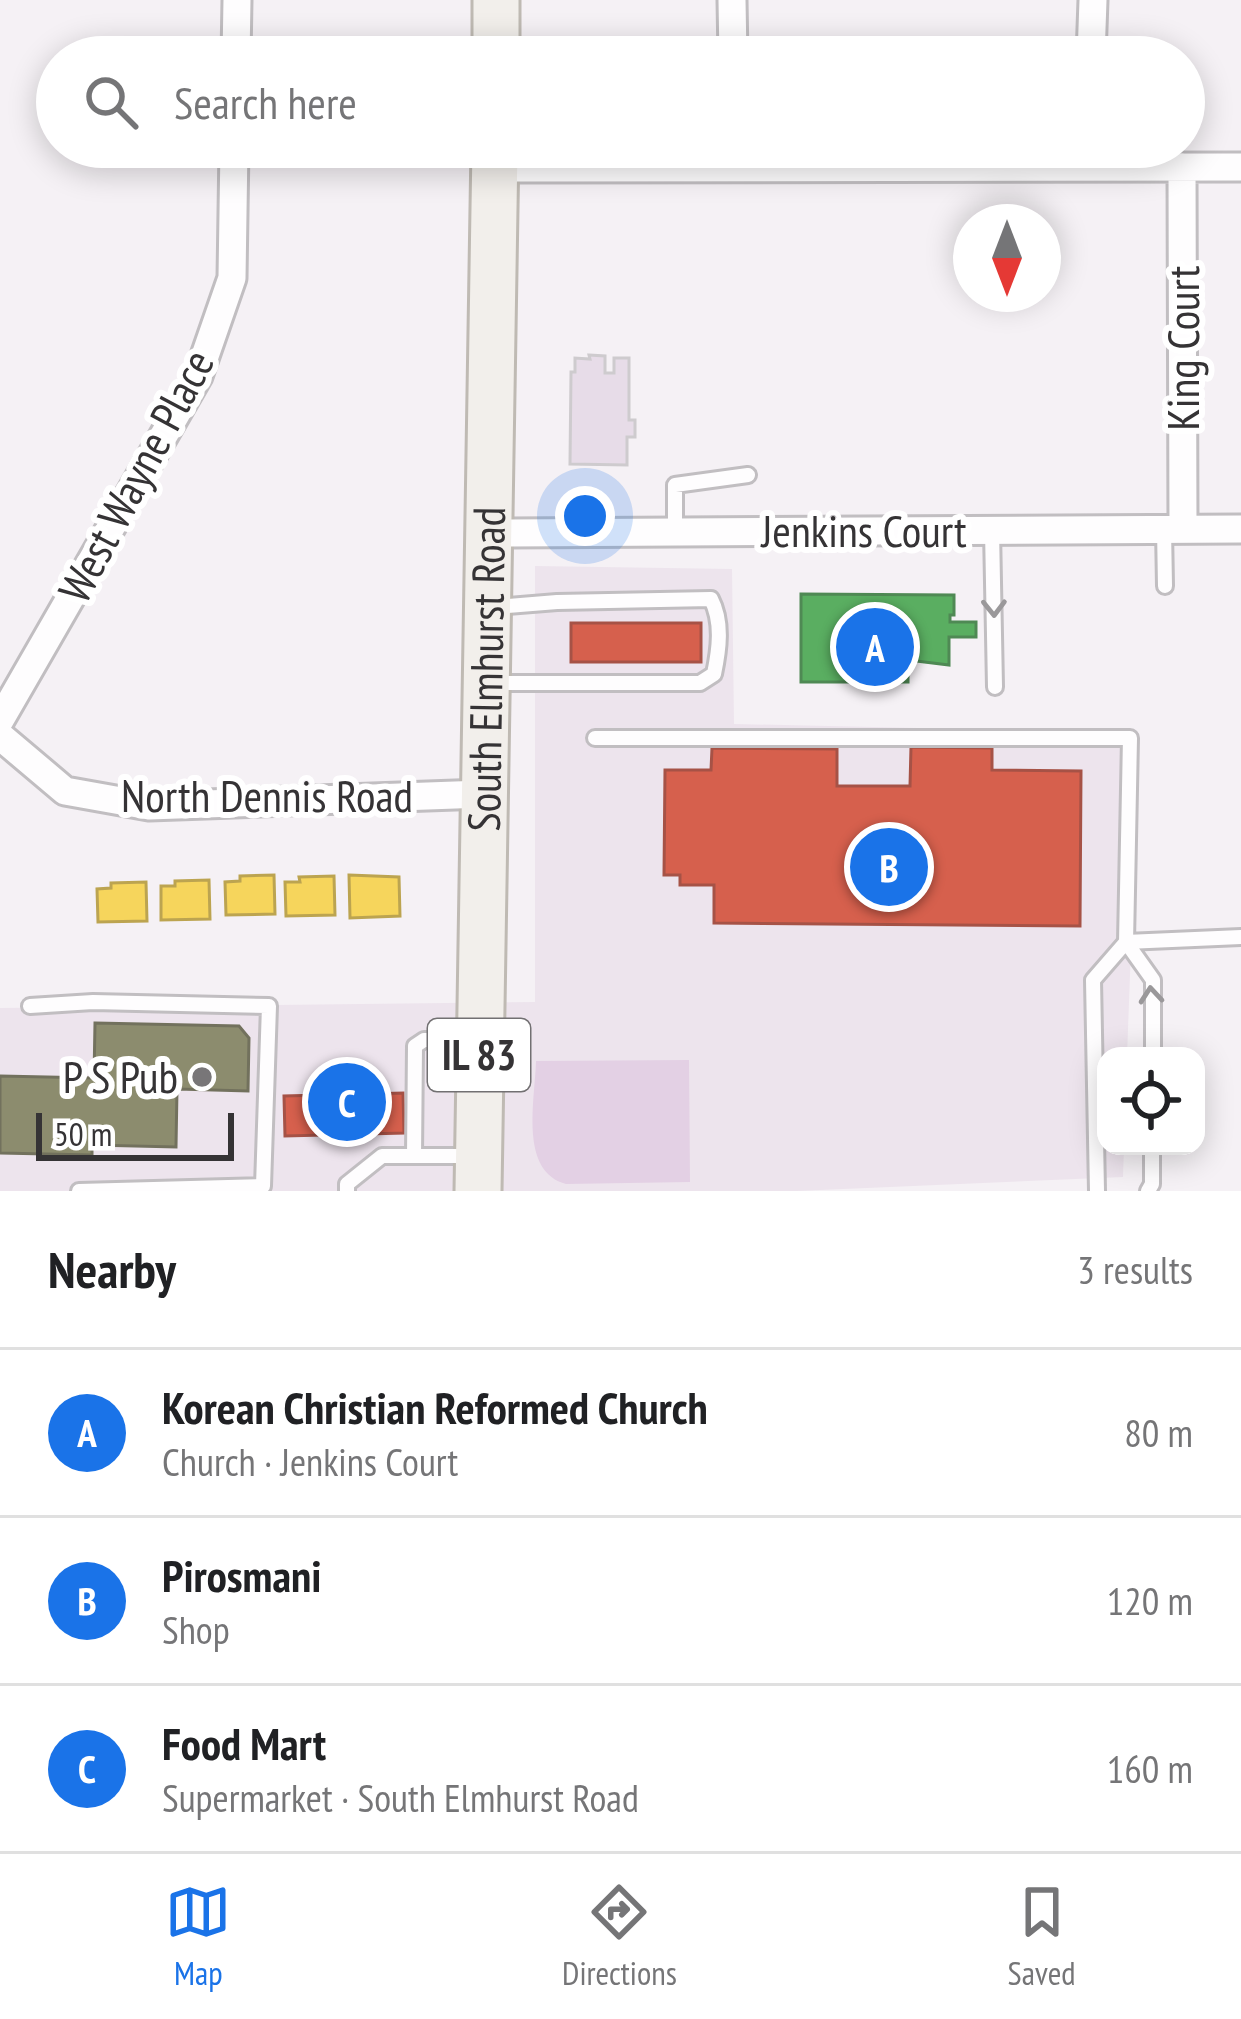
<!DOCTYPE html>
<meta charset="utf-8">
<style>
:root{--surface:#fff;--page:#f6f6f6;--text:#202124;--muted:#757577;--line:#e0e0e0;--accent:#1a73e8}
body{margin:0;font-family:"PT Sans Narrow",sans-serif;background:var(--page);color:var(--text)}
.controls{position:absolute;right:36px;bottom:36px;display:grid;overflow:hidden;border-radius:24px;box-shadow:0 6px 30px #0003}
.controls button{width:108px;height:108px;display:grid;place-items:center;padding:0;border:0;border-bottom:3px solid var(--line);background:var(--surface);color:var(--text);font:60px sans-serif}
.compass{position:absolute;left:953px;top:204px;width:108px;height:108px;border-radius:50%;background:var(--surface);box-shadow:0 6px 30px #0003;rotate:180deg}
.scale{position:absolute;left:36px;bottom:30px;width:198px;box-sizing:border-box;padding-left:12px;border:6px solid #353335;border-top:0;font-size:33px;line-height:42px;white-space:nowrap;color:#353335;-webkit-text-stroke:9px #fff;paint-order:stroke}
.you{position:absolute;left:585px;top:516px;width:42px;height:42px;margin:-30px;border:9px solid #fff;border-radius:50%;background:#1a73e8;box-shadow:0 0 0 18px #1a73e833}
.badge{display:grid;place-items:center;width:78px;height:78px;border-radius:50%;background:var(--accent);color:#fff;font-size:39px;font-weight:700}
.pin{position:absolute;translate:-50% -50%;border:6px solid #fff;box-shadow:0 3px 12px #0006}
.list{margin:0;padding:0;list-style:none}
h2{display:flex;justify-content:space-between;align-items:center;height:156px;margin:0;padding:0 48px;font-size:51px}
h2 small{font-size:39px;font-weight:400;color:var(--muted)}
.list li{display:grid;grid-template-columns:78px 1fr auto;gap:36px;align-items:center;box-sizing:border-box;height:168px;padding:0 48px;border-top:3px solid var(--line)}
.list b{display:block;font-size:45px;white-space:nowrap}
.list p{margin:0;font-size:39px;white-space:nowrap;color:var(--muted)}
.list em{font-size:39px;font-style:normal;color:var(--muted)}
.icon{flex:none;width:66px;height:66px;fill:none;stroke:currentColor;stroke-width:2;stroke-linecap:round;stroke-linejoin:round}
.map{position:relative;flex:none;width:1241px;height:1191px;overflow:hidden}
.search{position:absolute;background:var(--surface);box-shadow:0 6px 30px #0003;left:36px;right:36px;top:36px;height:132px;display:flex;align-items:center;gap:30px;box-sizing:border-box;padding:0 42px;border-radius:66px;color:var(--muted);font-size:45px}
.sheet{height:660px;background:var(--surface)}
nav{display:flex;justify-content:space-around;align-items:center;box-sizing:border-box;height:168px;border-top:3px solid var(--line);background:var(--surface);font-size:33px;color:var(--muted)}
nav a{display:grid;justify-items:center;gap:6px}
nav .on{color:var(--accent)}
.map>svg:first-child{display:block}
.built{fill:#ede4ed}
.green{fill:#e3d0e4}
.homes{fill:#f6d55c;stroke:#bca450;stroke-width:3}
.shops{fill:#d6604d;stroke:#a65246;stroke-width:3}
.public{fill:#5aae61;stroke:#4f8954;stroke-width:3}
.industry{fill:#8c8c6e;stroke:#72715d;stroke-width:3}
.building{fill:#e7dce8;stroke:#cecbce;stroke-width:3}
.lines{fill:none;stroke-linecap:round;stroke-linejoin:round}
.service-casing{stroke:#c1bec1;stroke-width:20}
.minor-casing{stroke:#c1bec1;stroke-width:33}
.primary-casing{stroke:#bfbab3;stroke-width:51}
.service{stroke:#fefdfe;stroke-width:14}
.minor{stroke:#fefdfe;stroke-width:27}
.primary{stroke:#f2efeb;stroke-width:45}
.oneway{stroke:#9a989a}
.poi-dot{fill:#787678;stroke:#fff;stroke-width:4.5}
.labels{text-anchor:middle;stroke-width:12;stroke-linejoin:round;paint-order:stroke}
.shield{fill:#fff;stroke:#727072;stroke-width:3}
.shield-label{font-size:42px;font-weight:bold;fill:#353335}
.street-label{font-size:45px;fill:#353335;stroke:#fff}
.poi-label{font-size:45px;fill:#353335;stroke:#fff;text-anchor:end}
</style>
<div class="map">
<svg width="1241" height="1191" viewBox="0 0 1241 1191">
<rect width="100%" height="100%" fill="#f5f1f5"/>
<!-- built -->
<path class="built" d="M535 566 732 569 734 724 1139 733 1127 1056H1106V1146H1124L1123 1177 797 1191H0V1008L535 1002Z"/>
<!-- green -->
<path class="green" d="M689 1060 690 1182 566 1184C519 1171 535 1101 536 1061Z"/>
<!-- homes -->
<path class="homes" d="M274 875 275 914 226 915 225 882 240 881V876Z
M349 875 399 877 400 916 350 918Z
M334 876 335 915 286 916 285 882H300L299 877Z
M209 880 210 919 161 920V886H175V881Z
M146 882 147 921 98 922 97 889 111 888V883Z"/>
<!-- shops -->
<path class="shops" d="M571 623H701V662H571Z
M911 747 992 748V770L1081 771 1080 926 714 923V885H680V875H664L665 770H711L712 748 837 749V786H910Z
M359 1073 360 1129 335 1130V1074Z
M403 1093 404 1133 285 1136 284 1096Z"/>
<!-- public -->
<path class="public" d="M801 594 954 595V615H950V622H976V637H949V665L908 660V682H887V669H896V657H849V682H801Z"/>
<!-- industry -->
<path class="industry" d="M95 1023 239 1026 249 1038 248 1091 177 1089 176 1147 92 1145V1155L0 1153V1076L94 1078Z"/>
<!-- building -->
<path class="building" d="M589 355 605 356V373H614V358H629V420H635V437H627V465L570 464 571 372H575V358L590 359Z"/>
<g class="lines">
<!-- service casing -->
<g class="service-casing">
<path id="service" d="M1164 529 1165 586
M992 530 995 687
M675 532V485L748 475
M490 683H700L714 674C719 650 723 622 711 599L557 602 497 607
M595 738H1130L1126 942 1153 980V1056
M30 1006 93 1002 269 1006 263 1186 79 1191
M414 1156 415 1046 424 1040H472
M347 1191V1184L382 1156H473
M1097 1191 1093 980 1126 942 1241 937
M1148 1191 1152 1184V1146"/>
</g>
<!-- minor casing -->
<g class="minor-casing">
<path id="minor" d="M732 0 733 57
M236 57 237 0
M1091 57 1093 0
M1182 167 1183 529
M495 168 1241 167
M488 533 1241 529
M0 720 198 376 232 278 234 147
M0 736 65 791 149 806 483 794"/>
</g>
<!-- primary casing -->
<g class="primary-casing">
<g id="primary">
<path d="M496 57V0"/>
<path id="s1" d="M478 1191 495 147"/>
</g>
</g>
<!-- service -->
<use href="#service" class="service"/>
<!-- minor -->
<use href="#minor" class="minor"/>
<!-- primary -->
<use href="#primary" class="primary"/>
</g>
<!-- one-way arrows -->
<defs><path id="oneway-chevron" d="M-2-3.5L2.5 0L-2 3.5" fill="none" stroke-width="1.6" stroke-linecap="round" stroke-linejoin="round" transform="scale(3)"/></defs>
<g class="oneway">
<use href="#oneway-chevron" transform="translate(994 608) rotate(89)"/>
<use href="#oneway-chevron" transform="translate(1151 995) rotate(-95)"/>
</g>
<!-- markers -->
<circle class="poi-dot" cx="202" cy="1077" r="12"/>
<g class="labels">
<!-- shield labels -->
<rect class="shield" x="428" y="1019" width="102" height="72" rx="9"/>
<g class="shield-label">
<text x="479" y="1070">IL 83</text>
</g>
<!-- street labels -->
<g class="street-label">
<text transform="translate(1183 348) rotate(-90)" y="16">King Court</text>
<text transform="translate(136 476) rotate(-62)" y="16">West Wayne Place</text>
<text x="864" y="547">Jenkins Court</text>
<text dy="16" stroke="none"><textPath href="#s1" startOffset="522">South Elmhurst Road</textPath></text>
<text x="267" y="812">North Dennis Road</text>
</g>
<!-- poi labels -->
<g class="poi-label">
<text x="178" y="1093">P S Pub</text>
</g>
</g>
</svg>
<div class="controls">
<button><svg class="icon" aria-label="locate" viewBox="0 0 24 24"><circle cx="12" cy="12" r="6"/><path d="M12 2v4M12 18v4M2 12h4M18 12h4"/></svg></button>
</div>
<svg class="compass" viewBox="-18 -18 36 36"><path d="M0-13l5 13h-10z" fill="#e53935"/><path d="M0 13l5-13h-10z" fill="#757577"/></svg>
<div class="scale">50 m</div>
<div class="you"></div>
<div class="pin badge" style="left:875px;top:647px">A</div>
<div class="pin badge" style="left:889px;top:867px">B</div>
<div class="pin badge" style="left:347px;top:1102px">C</div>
<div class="search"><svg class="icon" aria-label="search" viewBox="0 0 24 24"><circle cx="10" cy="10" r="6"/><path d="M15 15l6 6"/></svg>Search here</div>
</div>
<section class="sheet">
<h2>Nearby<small>3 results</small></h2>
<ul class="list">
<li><span class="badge">A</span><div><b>Korean Christian Reformed Church</b><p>Church · Jenkins Court</p></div><em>80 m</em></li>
<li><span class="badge">B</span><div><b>Pirosmani</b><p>Shop</p></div><em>120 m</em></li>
<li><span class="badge">C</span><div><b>Food Mart</b><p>Supermarket · South Elmhurst Road</p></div><em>160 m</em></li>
</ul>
</section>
<nav>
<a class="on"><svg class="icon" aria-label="map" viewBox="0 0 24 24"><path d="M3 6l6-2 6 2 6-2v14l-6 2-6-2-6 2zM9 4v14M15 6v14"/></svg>Map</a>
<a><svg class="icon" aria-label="directions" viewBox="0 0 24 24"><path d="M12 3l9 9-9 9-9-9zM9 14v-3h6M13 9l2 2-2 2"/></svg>Directions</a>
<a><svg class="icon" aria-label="saved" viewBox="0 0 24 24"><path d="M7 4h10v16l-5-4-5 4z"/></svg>Saved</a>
</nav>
